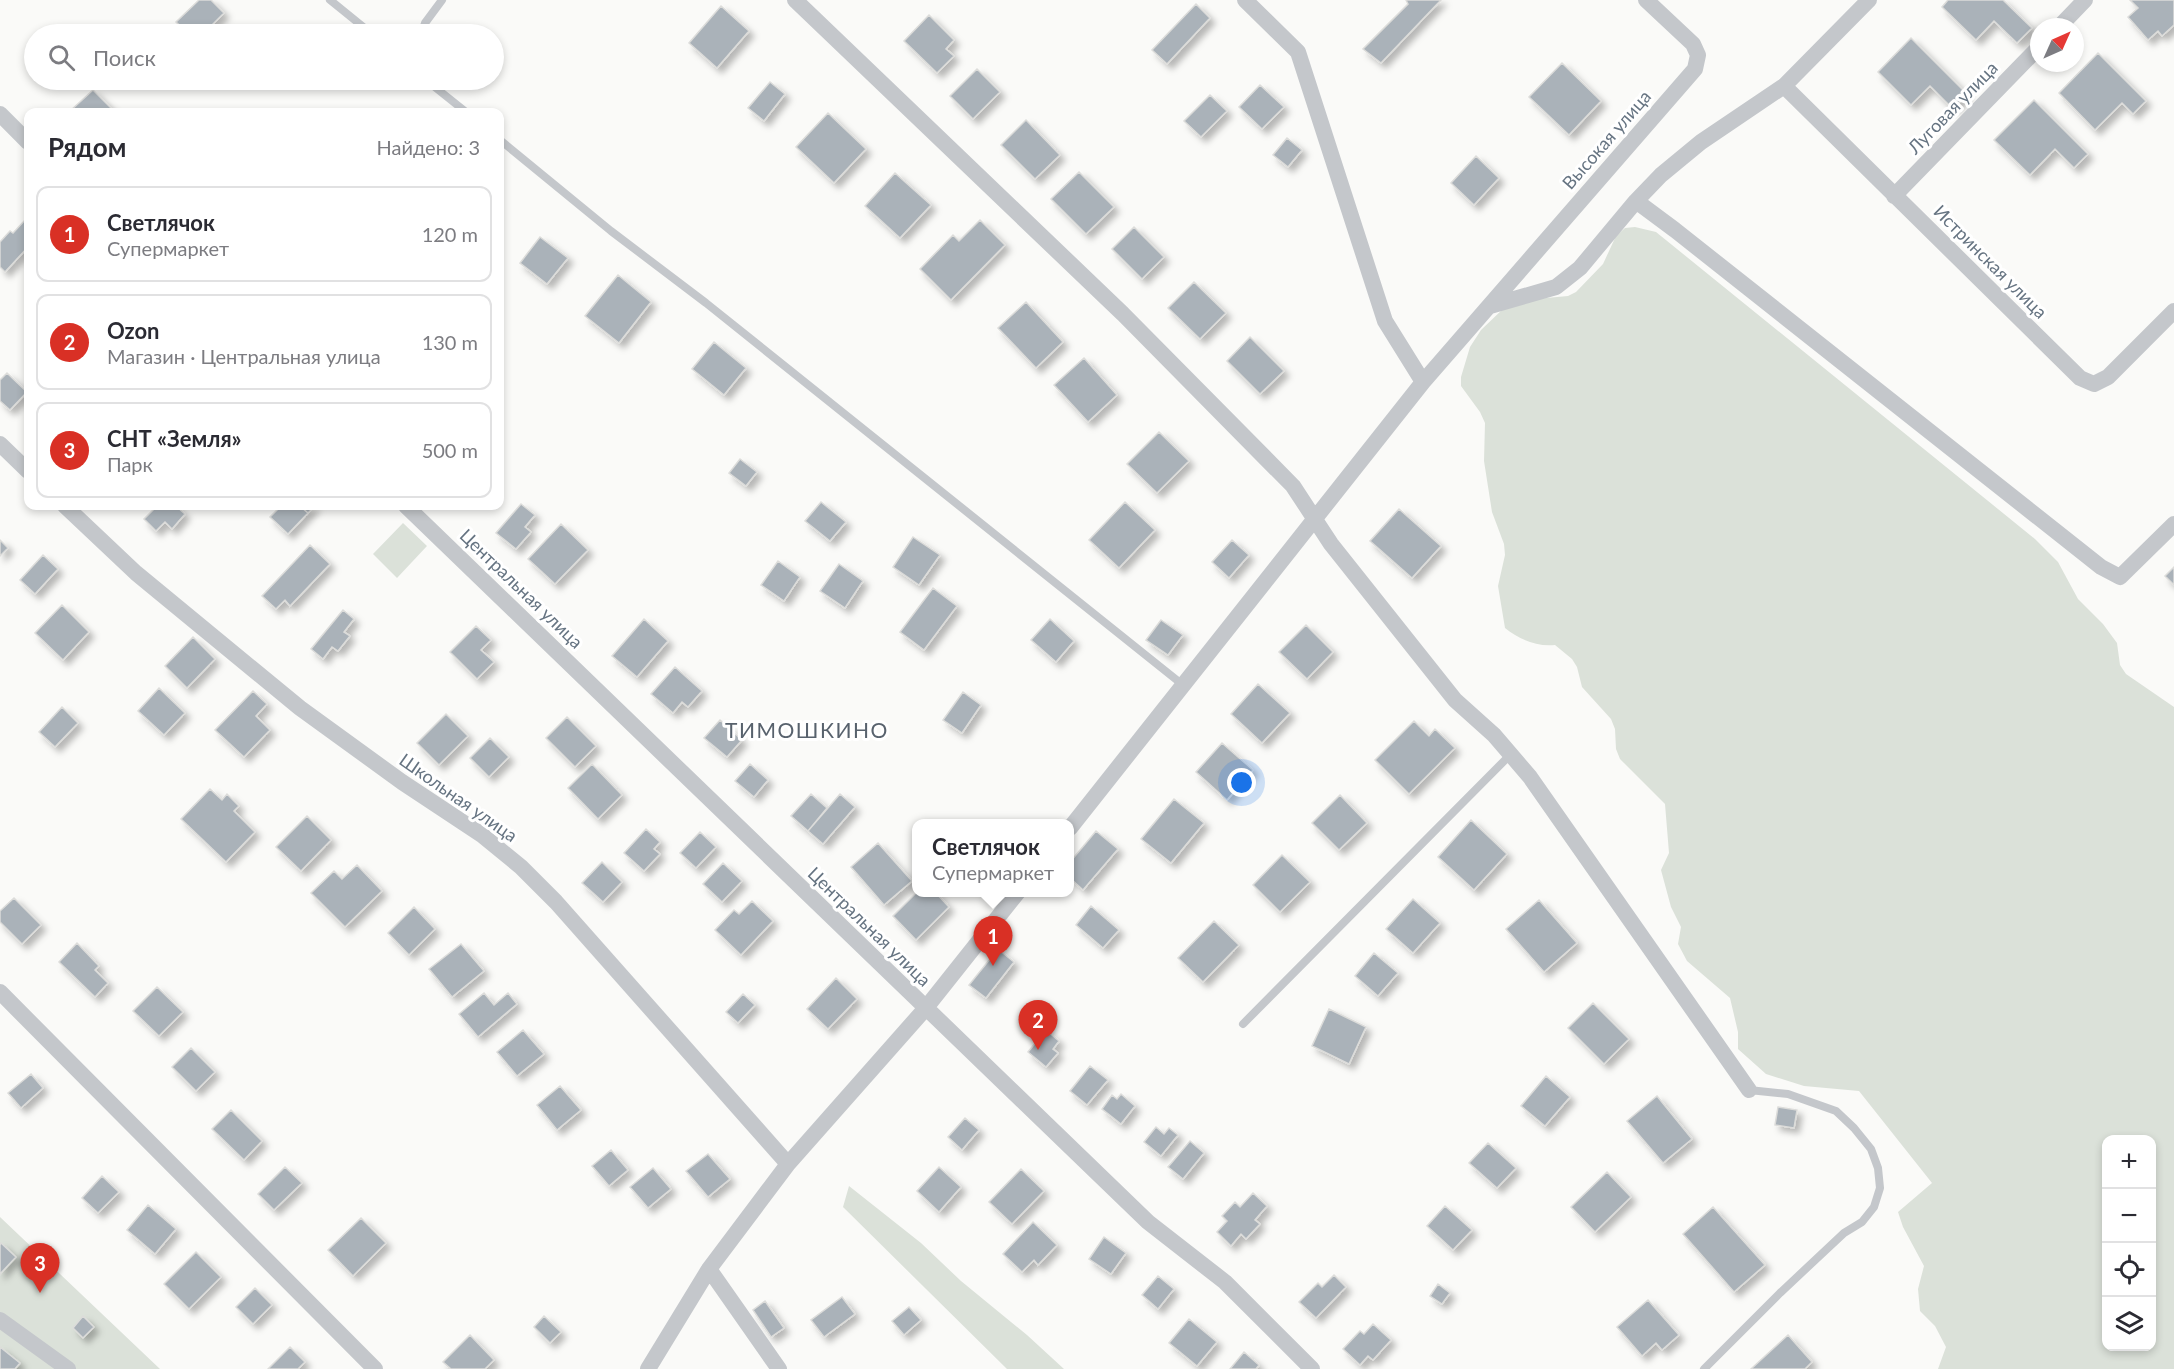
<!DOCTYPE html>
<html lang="ru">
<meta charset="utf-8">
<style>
:root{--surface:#fff;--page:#f7f7f7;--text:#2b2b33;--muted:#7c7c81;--line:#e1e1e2;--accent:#d93025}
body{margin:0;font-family:Lato,sans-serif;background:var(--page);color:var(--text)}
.controls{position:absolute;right:18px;bottom:18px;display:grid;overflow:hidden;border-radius:12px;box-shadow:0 3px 9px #0003}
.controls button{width:54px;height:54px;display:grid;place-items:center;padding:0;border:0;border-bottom:2px solid var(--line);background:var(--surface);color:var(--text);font:30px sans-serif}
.compass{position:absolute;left:2030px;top:18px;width:54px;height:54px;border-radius:50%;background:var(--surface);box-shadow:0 3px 9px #0003;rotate:45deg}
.you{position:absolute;left:1242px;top:783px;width:21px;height:21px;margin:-15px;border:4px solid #fff;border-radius:50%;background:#1a73e8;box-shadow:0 0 0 9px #1a73e833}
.badge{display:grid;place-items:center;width:39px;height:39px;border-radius:50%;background:var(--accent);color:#fff;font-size:20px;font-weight:700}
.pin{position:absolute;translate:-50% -50px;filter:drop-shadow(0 2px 3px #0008)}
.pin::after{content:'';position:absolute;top:32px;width:21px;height:18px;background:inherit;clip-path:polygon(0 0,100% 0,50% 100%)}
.popup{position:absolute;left:912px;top:819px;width:162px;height:78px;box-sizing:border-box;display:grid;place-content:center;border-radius:12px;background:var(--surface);filter:drop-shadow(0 2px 4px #0005);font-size:20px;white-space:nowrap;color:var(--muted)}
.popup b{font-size:22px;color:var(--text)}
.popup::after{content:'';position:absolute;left:50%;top:100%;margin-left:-12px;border:12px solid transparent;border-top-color:var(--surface)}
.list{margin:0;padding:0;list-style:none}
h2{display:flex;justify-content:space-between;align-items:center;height:78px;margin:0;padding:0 24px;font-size:26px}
h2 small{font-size:20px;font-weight:400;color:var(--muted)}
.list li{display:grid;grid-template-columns:39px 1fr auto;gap:18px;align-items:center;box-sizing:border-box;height:96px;margin:0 12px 12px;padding:0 12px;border:2px solid var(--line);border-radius:12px}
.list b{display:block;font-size:22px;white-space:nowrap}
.list p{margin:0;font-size:20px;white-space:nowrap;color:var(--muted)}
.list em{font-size:20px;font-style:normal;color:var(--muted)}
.icon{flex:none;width:33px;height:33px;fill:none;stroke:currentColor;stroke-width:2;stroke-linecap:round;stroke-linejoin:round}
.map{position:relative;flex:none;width:2174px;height:1369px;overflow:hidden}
.search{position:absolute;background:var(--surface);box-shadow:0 3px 9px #0003;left:24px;top:24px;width:480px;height:66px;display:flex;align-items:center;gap:15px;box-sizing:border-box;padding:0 21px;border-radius:33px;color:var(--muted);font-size:22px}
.panel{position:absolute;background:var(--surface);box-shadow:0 3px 9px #0003;left:24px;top:108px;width:480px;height:402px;border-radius:12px}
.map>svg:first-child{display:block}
.green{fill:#dbe1d9;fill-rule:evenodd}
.building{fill:#aab2b9;stroke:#dcdcda;stroke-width:1.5;filter:url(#shadow)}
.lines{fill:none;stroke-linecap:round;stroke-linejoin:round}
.service{stroke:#c4c7cb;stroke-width:8}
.minor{stroke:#c4c7cb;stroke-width:16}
.labels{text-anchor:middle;stroke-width:6;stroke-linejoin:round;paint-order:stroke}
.street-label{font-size:18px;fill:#667482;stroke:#fff}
.quarter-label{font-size:21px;letter-spacing:1.5px;fill:#58626d;stroke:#fff}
</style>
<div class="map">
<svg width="2174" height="1369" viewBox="0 0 2174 1369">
<defs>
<filter id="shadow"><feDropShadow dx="5" dy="5" stdDeviation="3" flood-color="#0004"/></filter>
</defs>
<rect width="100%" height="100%" fill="#fafaf8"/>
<!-- green -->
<path class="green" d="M1635 227 1656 232 2035 539 2058 562 2078 599 2103 624 2117 643 2120 665 2126 674 2174 707V1369H1938L1946 1347 1935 1326 1920 1311 1918 1289 1924 1266 1903 1227 1898 1212 1932 1183 1859 1091 1804 1086 1766 1074 1738 1049V1032L1730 998 1687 961 1678 944 1681 927 1671 907 1661 870 1669 853 1665 804 1620 759 1616 749 1615 729 1611 719 1582 687 1577 667 1572 659 1555 645C1536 647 1519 639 1505 628L1498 586 1505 555 1504 544 1492 512 1484 461 1485 423 1480 412 1461 386V377L1470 347 1481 330 1504 308 1524 300 1568 296 1576 292 1603 264 1616 236 1625 228ZM2106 1140H2152V1346H2106Z
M403 523 427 546 397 578 373 554Z
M849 1186 921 1243 961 1281 1027 1335 1064 1369H1007L843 1207Z
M0 1217 160 1369H0Z"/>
<!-- building -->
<path class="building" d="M199 0H211L224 13 203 34H189L176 22Z
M1406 0H1441L1381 63 1363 49 1408 4Z
M1948 0H2003L2032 28 2017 43 1994 21 1976 40 1942 7Z
M2130 0H2174V25L2162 36 2158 31 2148 40 2128 17 2138 8Z
M1196 4 1210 18 1167 64 1152 50Z
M721 6 749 31 717 68 689 43Z
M929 15 954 40 946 49 954 56 937 73 904 41Z
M1911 38 1967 94 1953 109 1930 86 1911 105 1878 72Z
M2098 53 2146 101 2133 114 2122 103 2095 130 2059 93Z
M1562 63 1601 101 1569 135 1529 97Z
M977 69 1000 92 973 119 950 96Z
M770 82 785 94 764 121 748 108Z
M1260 85 1284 107 1262 129 1239 107Z
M93 90 115 112H69Z
M1210 95 1227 111 1201 137 1184 121Z
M2034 100 2088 154 2074 168 2055 149 2030 175 1994 140Z
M828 113 866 149 834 183 796 147Z
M1026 120 1060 155 1035 179 1001 145Z
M1287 138 1302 150 1288 167 1273 155Z
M1476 156 1499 178 1474 205 1451 183Z
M1079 172 1114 207 1086 234 1051 199Z
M895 173 931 205 900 238 865 206Z
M25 220 28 223V247L5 272 0 267V242L10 231 13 233Z
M980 220 1005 245 951 300 920 269 953 235 959 241Z
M1134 227 1164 257 1142 279 1112 249Z
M540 237 568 258 547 284 520 263Z
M618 275 651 302 619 343 585 316Z
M1194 282 1226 313 1200 339 1168 308Z
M1026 302 1063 342 1036 368 998 328Z
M1250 337 1284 371 1260 394 1227 361Z
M714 342 746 368 724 395 692 369Z
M1084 358 1117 395 1088 422 1054 385Z
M7 373 27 392 10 410 0 401V380Z
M1159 432 1189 461 1157 493 1127 464Z
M740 459 757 472 746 486 729 473Z
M821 502 846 522 830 541 805 521Z
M1125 502 1155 530 1119 568 1089 540Z
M521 504 535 515 525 527 531 532 516 549 496 533Z
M157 506H176L185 514 172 529 165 522 156 531 144 519Z
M281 506H300L308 513 288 534 270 517Z
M300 506H315L308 513Z
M1399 509 1441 546 1412 578 1370 541Z
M561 524 588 550 555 584 528 559Z
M913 537 940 555 919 585 893 567Z
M0 540 8 548 0 556Z
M1232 540 1249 555 1229 578 1212 562Z
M310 545 330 564 290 606 285 600 276 609 262 596Z
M43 555 58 569 35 594 20 580Z
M778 561 800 577 784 601 761 585Z
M839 564 863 581 845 608 820 591Z
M2174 567V585L2165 576Z
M933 588 957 606 924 650 900 632Z
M62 605 89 632 63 660 35 633Z
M343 610 354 619 344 632 350 636 338 651 332 647 323 659 311 649Z
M644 619 668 641 637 677 612 656Z
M1050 619 1074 641 1056 662 1031 640Z
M1161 620 1183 635 1168 655 1146 640Z
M1306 625 1333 652 1307 679 1279 652Z
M476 626 491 640 481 650 494 662 477 679 450 652Z
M193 637 215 659 187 688 165 666Z
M675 667 702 691 688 707 682 702 673 713 651 694Z
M1258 684 1290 713 1262 743 1231 714Z
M159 688 185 713 164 735 138 711Z
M253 691 267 704 256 716 270 730 244 757 215 730Z
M963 692 981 705 962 733 943 720Z
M62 707 78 723 55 747 39 732Z
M446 714 468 736 439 765 417 743Z
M567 717 596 746 575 767 546 738Z
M720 720 742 740 727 757 704 738Z
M1414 721 1429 736 1435 729 1455 748 1409 794 1375 760Z
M490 738 509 757 489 777 470 758Z
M1222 743 1253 770 1227 800 1196 772Z
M592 764 622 795 598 819 568 788Z
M750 764 768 780 754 797 735 781Z
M210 789 222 800 227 794 239 806 234 811 255 832 226 862 181 819Z
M811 794 827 808 808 831 791 816Z
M840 794 855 807 823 844 808 831Z
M1340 795 1367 823 1339 850 1312 823Z
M1174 799 1204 823 1171 863 1141 839Z
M307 816 331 840 301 871 276 847Z
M1471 820 1507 854 1474 890 1438 857Z
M646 829 660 842 654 849 660 854 644 871 624 853Z
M1096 831 1118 849 1083 890 1070 878V862Z
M700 832 716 847 696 868 680 853Z
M878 843 912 881 884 905 851 867Z
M1282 855 1310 882 1280 912 1253 885Z
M602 862 622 882 603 902 582 883Z
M723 863 742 881 722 902 703 884Z
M357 865 382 891 345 927 311 893 334 871 342 879Z
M917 892H935L949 907 916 940 893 916Z
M14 898 41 925 22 944 0 922V911Z
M1413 899 1440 923 1413 953 1386 929Z
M1539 900 1577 943 1544 972 1506 929Z
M752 901 773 921 741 955 715 930 734 910 739 914Z
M1091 906 1119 930 1103 948 1076 925Z
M414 907 435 929 409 955 388 933Z
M1214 921 1239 945 1203 982 1178 958Z
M77 943 99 966 95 970 108 983 95 997 59 962Z
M461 944 484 971 452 997 429 969Z
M998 949 1014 962 986 998 969 985Z
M1374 953 1398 973 1378 996 1355 976Z
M836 978 857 999 828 1029 807 1009Z
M157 987 183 1012 159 1036 133 1011Z
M484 993 494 1005 508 993 517 1004 478 1037 459 1014Z
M743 994 755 1005 738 1023 726 1012Z
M1593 1003 1629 1039 1604 1064 1568 1028Z
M1329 1009 1366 1027 1349 1064 1312 1046Z
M523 1030 544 1054 517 1076 497 1052Z
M1046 1030 1059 1041 1053 1049 1058 1053 1046 1067 1028 1052Z
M191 1048 215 1072 196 1091 172 1067Z
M1090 1066 1108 1080 1087 1105 1070 1091Z
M31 1074 43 1088 21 1108 8 1093Z
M1546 1076 1570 1097 1545 1126 1521 1106Z
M560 1086 581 1110 557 1130 537 1105Z
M1121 1094 1135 1106 1121 1124 1102 1109 1112 1095 1117 1099Z
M1657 1096 1692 1139 1663 1163 1627 1121Z
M1778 1107 1797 1110 1794 1128 1775 1125Z
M231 1110 262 1141 244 1160 212 1129Z
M965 1118 979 1130 962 1150 948 1137Z
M1156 1127 1164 1134 1169 1128 1178 1135 1161 1156 1144 1142Z
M1190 1141 1204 1153 1183 1179 1168 1167Z
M1488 1143 1516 1168 1497 1188 1469 1163Z
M611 1150 628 1170 609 1186 592 1166Z
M708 1154 730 1179 708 1197 686 1171Z
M285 1167 302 1183 274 1210 258 1194Z
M939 1167 961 1187 939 1212 917 1191Z
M653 1168 671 1189 648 1208 630 1187Z
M1021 1169 1044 1191 1012 1224 989 1202Z
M1607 1172 1631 1197 1595 1232 1571 1207Z
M102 1176 119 1192 98 1213 82 1198Z
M1253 1193 1267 1206 1255 1220 1260 1224 1246 1239 1241 1234 1231 1246 1217 1232 1227 1221 1222 1216 1235 1202 1240 1207Z
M148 1205 176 1229 155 1254 127 1230Z
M1445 1206 1472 1230 1453 1250 1427 1226Z
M1713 1207 1765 1265 1734 1292 1683 1234Z
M361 1218 386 1243 353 1276 328 1250Z
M1033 1222 1057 1245 1038 1265 1034 1260 1022 1272 1003 1254Z
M1104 1237 1126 1253 1111 1274 1089 1259Z
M1 1243 16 1257 0 1274V1245Z
M196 1252 221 1277 189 1309 164 1284Z
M1334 1275 1346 1287 1316 1318 1299 1302 1318 1283 1322 1287Z
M1158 1276 1174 1289 1158 1309 1142 1295Z
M1438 1284 1450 1293 1442 1304 1430 1296Z
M255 1288 272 1305 253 1324 236 1307Z
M842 1297 855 1314 824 1337 811 1320Z
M1648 1300 1679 1335 1662 1350 1656 1343 1642 1356 1617 1327Z
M765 1301 784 1328 771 1337 753 1310Z
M909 1307 921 1320 904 1335 892 1321Z
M83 1316 94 1327 83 1338 73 1328Z
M544 1316 561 1332 550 1343 534 1327Z
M1189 1319 1217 1342 1197 1366 1169 1343Z
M1373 1324 1391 1340 1373 1360 1368 1356 1360 1365 1343 1349 1360 1331 1364 1334Z
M470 1335 494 1360 485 1369H451L443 1362Z
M1788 1335 1812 1362 1805 1369H1751Z
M0 1347 20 1363 15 1369H0Z
M290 1347 305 1362 298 1369H268Z
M1244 1352 1259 1365 1256 1369H1230Z"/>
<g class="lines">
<!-- service -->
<path class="service" d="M330 0 372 34
M421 34 425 23 442 0
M426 80 466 112
M500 140 611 231 706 303 1183 685
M1243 1024 1511 754
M1704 1369 1780 1293 1844 1233 1862 1222 1874 1207 1880 1188 1878 1168 1871 1149 1854 1128 1836 1111 1788 1094 1749 1090"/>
<!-- minor -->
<path class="minor" d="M795 0 1123 314 1293 486 1331 544 1455 700 1494 735 1530 777 1749 1090
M1245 0 1298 52 1385 321 1423 382
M2059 27 2085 0
M1784 86 2080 378 2094 384 2108 377 2174 311
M0 114 28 142
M1894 196 2039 47
M1636 201 1675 230 2101 567 2120 577 2174 524
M1490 306 1556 287 1580 268 1636 201 1661 175 1701 142 1784 86 1869 0
M0 444 28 471
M65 506 136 573 300 708 402 782 482 835 521 867 556 902 788 1164
M406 506 1148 1222 1225 1282 1312 1369
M1070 828 1423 382 1695 69 1698 55 1693 44 1646 0
M0 992 375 1369
M709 1269 779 1369
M0 1320 68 1369
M648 1369 709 1269 788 1164 925 1009 1018 892"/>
</g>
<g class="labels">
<!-- street labels -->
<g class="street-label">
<text transform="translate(1953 108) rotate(-46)" y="6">Луговая улица</text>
<text transform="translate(1607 140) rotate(-49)" y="6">Высокая улица</text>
<text transform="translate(1990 262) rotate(45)" y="6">Истринская улица</text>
<text transform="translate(521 589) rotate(44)" y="6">Центральная улица</text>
<text transform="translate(458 798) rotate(35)" y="6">Школьная улица</text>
<text transform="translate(869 927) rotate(44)" y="6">Центральная улица</text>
</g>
<!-- quarter labels -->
<g class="quarter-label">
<text x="807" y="738">ТИМОШКИНО</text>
</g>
</g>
</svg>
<div class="controls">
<button>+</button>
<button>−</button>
<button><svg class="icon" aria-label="locate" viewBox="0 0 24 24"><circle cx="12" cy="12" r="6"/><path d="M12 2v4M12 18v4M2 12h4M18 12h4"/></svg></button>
<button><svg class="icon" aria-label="layers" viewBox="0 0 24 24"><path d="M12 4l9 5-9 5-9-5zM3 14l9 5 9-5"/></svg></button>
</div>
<svg class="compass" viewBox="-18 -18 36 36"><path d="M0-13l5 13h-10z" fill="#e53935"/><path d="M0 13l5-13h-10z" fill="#7c7c81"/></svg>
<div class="you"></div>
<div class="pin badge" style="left:993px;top:966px">1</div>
<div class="popup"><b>Светлячок</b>Супермаркет</div>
<div class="pin badge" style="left:1038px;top:1050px">2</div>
<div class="pin badge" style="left:40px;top:1293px">3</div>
<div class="search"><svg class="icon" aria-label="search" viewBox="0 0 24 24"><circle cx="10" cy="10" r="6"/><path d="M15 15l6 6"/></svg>Поиск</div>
<section class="panel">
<h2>Рядом<small>Найдено: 3</small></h2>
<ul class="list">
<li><span class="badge">1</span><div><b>Светлячок</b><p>Супермаркет</p></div><em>120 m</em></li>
<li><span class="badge">2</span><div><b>Ozon</b><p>Магазин · Центральная улица</p></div><em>130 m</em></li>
<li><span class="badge">3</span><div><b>СНТ «Земля»</b><p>Парк</p></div><em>500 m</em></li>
</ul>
</section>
</div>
